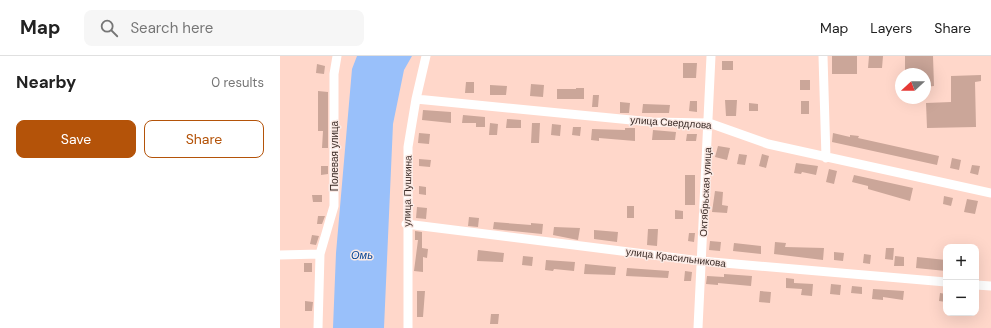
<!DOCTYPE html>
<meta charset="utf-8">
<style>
:root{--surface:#fff;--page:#f6f6f6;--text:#222;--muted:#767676;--line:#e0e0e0;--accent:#b45309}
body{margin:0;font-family:"DM Sans",sans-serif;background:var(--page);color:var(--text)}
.controls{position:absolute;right:12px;bottom:12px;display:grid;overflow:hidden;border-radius:8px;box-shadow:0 4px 16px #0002}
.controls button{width:36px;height:36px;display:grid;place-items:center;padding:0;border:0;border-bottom:1px solid var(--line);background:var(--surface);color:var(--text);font:20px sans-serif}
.compass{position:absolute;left:615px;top:12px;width:36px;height:36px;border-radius:50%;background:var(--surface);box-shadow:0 4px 16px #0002;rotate:249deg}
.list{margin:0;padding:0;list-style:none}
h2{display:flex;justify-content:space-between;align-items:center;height:52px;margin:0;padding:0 16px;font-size:17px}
h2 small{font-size:13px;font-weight:400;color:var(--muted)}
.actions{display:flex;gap:8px;padding:12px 16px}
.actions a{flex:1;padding:9px 0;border:1px solid var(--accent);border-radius:8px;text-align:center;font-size:14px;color:var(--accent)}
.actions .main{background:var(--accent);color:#fff}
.icon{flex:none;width:22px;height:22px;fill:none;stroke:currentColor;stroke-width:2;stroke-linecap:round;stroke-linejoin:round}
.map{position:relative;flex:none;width:711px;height:272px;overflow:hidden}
header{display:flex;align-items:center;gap:24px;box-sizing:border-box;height:56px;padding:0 20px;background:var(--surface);border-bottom:1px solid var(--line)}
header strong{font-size:19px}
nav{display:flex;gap:22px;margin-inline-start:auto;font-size:14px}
.search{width:280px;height:36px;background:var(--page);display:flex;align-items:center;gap:10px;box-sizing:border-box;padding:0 14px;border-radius:8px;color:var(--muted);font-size:15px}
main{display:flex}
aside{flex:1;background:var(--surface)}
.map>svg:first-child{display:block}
.water{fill:#99c0fa}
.building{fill:#cba699}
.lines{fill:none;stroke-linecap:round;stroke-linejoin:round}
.minor{stroke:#fff;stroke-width:9}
.labels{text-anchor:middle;stroke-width:3;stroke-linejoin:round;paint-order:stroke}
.street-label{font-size:10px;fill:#3a2b26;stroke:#fbeae5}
.water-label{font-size:11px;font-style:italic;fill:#034395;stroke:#fbeae5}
</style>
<header>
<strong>Map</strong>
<div class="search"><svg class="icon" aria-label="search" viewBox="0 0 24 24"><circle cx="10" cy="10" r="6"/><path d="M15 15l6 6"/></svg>Search here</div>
<nav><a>Map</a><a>Layers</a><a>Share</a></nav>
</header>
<main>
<aside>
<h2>Nearby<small>0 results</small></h2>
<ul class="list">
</ul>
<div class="actions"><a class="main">Save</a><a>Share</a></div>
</aside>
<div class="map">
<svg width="711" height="272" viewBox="0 0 711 272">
<rect width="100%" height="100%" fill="#ffd7ca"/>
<!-- water -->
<path class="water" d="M77 0H132L124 14 113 68 104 272H53L56 197 72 13Z"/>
<!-- building -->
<path class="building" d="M552 0H577V18H552Z
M589 0H603L602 12H588Z
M625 0H653L654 30 645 31V18L625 15Z
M442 5H453V14H442Z
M403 7H417L416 22H403Z
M37 8 45 10 44 18 36 17Z
M701 19V25L695 26 696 71 647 72 646 47 671 46V20Z
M520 24H530V34H520Z
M186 26H194V37H185Z
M251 28 264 29 263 41 250 40Z
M210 29 227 30 226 39H210Z
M296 32H304V43H277V33H296Z
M38 35 48 36V92H42L43 75H38Z
M313 39H319L318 51H312Z
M445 44H457L456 60H446Z
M410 45H417V56L409 55Z
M521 45H529V58H521Z
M340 46 350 47 349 57H340Z
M469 47 478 48V55H469Z
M363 48 390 49 389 57H362Z
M143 54 171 56V67L142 64Z
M183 59 205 61V71H196V67H182Z
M227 63 241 64V72H226Z
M210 67 218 68 217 79H209Z
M252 67H260L259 87H251Z
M272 68 281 69 280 80 271 79Z
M293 71H301L300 80 292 79Z
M345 72H355V85L319 82V85L311 84 312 73 345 74Z
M373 74 396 76 395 84H372Z
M139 77 150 78 149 88 138 87Z
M553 77 570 81V79L579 80 578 82 659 100 657 109 552 86Z
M407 78H417L416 85H406Z
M438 90 450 92 447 104 435 101Z
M459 98 467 99 465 109 457 108Z
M482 98 489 100 486 112 479 110Z
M672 102 681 104 679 114 670 112Z
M139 103 151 104 150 111 139 110Z
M516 107 538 110 536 119 522 116 521 118 514 117Z
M692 109 700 110 698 119 690 117Z
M41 110H48V118L41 119Z
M549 113 557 115 554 128 546 126Z
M405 119H415V149H405Z
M574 119 633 132 630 145 588 133V130L572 126Z
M139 130 146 131V139L139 138Z
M435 135 443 136 442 149 448 150 447 157 432 156Z
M32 139H42V146H33Z
M664 140 673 142 671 150 663 148Z
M687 143 698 145 695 158 684 156Z
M347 150H354V162H347Z
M137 151 147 152 146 163 136 162Z
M395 154 403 155V163H395Z
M38 160H45L42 168H37Z
M189 161 199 162 198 171 188 170Z
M214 166 251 169V167L263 168 262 178 213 173Z
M274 171 300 172 298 184 273 179Z
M368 173H378L377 190 367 189Z
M314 174 338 176 337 186 314 183Z
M135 175 142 176V192L148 193 147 202 143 201V216L134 215 138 184H135Z
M409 177H415L414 186 408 185Z
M32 179 39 180 36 189 30 188Z
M430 185 441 186 440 195 429 194Z
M495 186 506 187 505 191 544 192 543 204 494 198Z
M454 187 481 190V198L453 195Z
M606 192H614L613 204 605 203Z
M198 194 224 197 223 206 197 205Z
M554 196 564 197 563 205 554 204Z
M584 198 591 199 590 208 583 207Z
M243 200 253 201 252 210 242 209Z
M615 200 624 201V210H614Z
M637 201 666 204V215L636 212Z
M266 204 295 206 294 215 274 213 273 215 265 214Z
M24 207H32V216H24Z
M305 208 336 211 335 219 304 218Z
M347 212 389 215 388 222 346 220Z
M405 215 412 216 411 225H404Z
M444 218 472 220 471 230 438 227V229L426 228 427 220 444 221Z
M506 222 514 223V227L533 228 532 240 521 239 522 233 506 232Z
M551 228 561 229 560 239 550 238Z
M572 230 582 231V238L571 237Z
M593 233 624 235 623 244 603 241V244L592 243Z
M137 235H145L143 261H137Z
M480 235 491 236 490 247 479 246Z
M660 237 666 238V246L659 245Z
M25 245 33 246 32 255H25Z
M211 258H219L218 268H210Z"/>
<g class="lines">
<!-- minor -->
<path class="minor" d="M543 0 546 102
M136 43 372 66 429 67 488 88 711 137
M126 168 421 205 666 226
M0 199 40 198
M696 229 711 230
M38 272 40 198 54 150V18L57 0
M128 272V91L136 43 146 0
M418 272 431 0"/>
</g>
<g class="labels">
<!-- street labels -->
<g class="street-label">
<text transform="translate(391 66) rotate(4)" y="4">улица Свердлова</text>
<text transform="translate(54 100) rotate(-90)" y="4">Полевая улица</text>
<text transform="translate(127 135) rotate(-89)" y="4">улица Пушкина</text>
<text transform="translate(425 136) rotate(-87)" y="4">Октябрьская улица</text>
<text transform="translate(396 201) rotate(7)" y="4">улица Красильникова</text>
</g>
<!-- water labels -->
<g class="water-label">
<text x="82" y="203">Омь</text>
</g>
</g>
</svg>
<div class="controls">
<button>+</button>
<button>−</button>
</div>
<svg class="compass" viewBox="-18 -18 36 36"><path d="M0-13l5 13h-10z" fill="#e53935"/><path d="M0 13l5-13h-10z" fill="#767676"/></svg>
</div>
</main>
